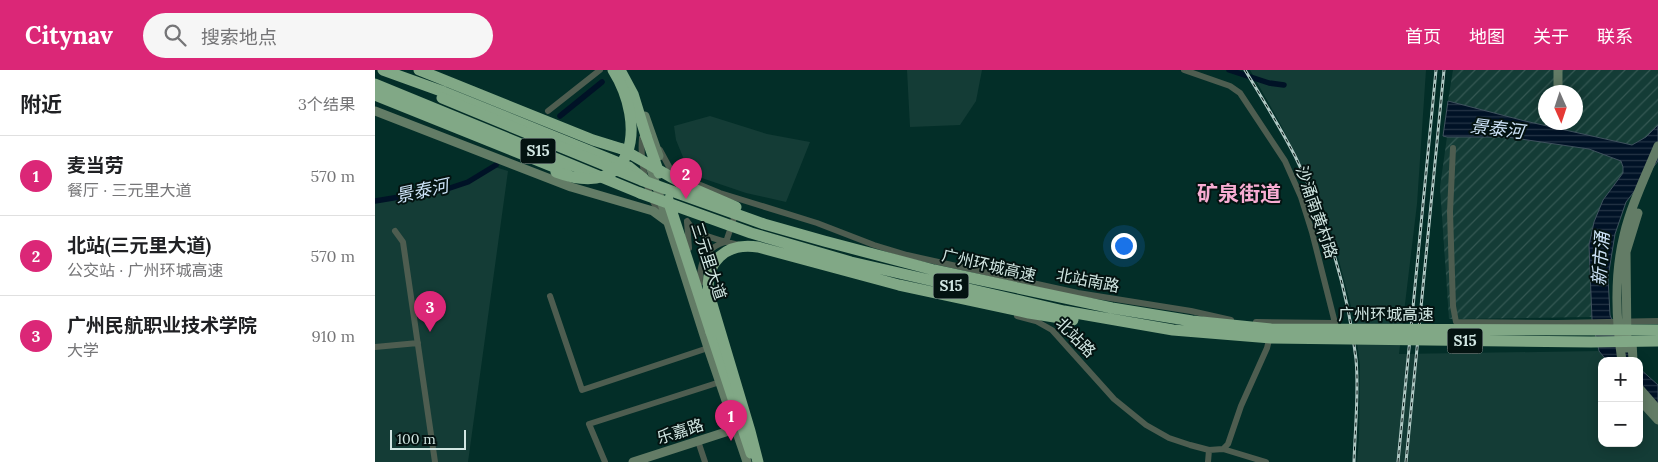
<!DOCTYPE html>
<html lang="zh">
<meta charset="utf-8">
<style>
:root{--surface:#fff;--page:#f6f6f6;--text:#202124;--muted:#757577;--line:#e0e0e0;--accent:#db2777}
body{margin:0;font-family:Lora,"Noto Sans SC",serif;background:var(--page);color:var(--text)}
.controls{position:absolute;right:15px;bottom:15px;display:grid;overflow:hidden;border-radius:10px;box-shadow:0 2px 12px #0003}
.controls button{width:45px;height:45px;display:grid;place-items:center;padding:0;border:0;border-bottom:1px solid var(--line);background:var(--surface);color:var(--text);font:25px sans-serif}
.compass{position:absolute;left:1163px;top:15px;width:45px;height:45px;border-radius:50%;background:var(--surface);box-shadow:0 2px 12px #0003;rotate:177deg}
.scale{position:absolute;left:15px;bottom:12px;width:76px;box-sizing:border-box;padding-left:5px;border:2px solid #d1e6e2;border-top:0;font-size:14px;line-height:18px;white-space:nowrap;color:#d1e6e2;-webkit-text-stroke:4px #041311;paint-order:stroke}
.you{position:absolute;left:748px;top:175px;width:18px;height:18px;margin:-12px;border:4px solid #fff;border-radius:50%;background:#1a73e8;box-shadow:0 0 0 8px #1a73e833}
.badge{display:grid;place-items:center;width:32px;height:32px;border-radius:50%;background:var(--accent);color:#fff;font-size:16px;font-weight:700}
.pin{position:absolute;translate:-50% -41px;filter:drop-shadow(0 1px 2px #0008)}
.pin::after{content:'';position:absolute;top:26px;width:18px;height:15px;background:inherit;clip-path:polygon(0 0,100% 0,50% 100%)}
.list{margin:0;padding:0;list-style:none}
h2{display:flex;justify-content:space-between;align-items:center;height:65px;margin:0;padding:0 20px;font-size:21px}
h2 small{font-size:16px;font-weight:400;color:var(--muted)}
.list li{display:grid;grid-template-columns:32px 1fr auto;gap:15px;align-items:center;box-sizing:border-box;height:80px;padding:0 20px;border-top:1px solid var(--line)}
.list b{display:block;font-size:19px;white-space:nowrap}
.list p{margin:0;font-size:16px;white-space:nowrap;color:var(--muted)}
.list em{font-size:16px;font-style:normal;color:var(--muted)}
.icon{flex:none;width:28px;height:28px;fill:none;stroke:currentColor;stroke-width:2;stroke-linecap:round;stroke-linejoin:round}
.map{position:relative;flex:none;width:1283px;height:392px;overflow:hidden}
header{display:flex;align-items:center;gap:30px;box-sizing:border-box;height:70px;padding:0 25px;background:var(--accent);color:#fff}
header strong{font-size:24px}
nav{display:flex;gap:28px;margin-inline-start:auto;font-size:18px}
.search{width:350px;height:45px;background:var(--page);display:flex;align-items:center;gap:12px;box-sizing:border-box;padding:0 18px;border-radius:28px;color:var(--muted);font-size:19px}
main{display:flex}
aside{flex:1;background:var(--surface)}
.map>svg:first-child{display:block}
.built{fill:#143c36}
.industrial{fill:url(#industrial-furrows);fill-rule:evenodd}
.water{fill:url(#water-rules);stroke:#3f525e}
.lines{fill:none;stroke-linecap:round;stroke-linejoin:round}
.canal{stroke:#001226;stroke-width:5.5}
.street{stroke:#4e5d50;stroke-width:6}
.secondary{stroke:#637c66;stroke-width:9}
.highway{stroke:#81a886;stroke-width:11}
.rail-casing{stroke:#aec7c3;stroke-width:3}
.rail{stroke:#041311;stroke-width:1;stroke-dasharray:4;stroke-linecap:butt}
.highway-bridge{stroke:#81a886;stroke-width:11}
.labels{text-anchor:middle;stroke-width:4;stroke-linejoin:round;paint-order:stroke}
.shield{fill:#041311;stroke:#94a7a3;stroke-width:1}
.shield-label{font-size:15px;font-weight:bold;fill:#d1e6e2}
.street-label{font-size:16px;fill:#d1e6e2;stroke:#041311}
.water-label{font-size:18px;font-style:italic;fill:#cce2f7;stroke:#041311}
.district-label{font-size:21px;font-weight:bold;fill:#f8add3;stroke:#041311}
</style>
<header>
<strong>Citynav</strong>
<div class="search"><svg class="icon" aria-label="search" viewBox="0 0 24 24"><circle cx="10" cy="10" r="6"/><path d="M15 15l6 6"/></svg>搜索地点</div>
<nav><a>首页</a><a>地图</a><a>关于</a><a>联系</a></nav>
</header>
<main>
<aside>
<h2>附近<small>3个结果</small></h2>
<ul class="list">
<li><span class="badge">1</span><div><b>麦当劳</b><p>餐厅 · 三元里大道</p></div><em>570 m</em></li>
<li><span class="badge">2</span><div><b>北站(三元里大道)</b><p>公交站 · 广州环城高速</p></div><em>570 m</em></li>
<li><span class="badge">3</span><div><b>广州民航职业技术学院</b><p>大学</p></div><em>910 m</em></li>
</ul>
</aside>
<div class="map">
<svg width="1283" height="392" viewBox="0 0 1283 392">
<defs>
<pattern id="industrial-furrows" width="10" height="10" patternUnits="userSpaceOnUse" patternTransform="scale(1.25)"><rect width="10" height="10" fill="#143c36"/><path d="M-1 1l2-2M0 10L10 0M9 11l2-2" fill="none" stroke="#355853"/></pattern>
<pattern id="water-rules" width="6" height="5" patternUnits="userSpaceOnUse" patternTransform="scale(1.25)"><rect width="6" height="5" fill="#001226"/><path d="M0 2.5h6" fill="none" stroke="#243445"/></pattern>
</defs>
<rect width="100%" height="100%" fill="#032e28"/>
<!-- built -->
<path class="built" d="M532 0H607L601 31 585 55 535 57Z
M875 0H1051L1042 134 1024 284 1224 281 1232 291H1227V373H1264V331L1283 335V392H982L984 367 985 295 978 244 953 149 906 55Z
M335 46 392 64 435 72 411 132 371 123 315 104 301 70 299 56Z
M120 97 133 101 93 392H0V133L73 121 92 113Z"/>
<!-- industrial -->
<path class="industrial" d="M1078 0H1283V55L1271 67 1257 75 1150 51 1073 31ZM1170 22H1200V52H1170Z
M1072 67H1132L1214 79 1246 91 1248 97V103L1228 130 1214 175 1217 247 1074 249 1065 117Z"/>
<!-- water -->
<path class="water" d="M1073 31 1150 51 1257 75 1271 67 1283 55V91L1251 132 1240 164 1233 207 1235 245 1243 266 1259 291H1232L1224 281 1217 249 1214 175 1219 152 1228 130 1248 103V97L1246 91 1214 79 1132 67H1072L1068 66Z
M1264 298 1283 315V335L1264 331Z"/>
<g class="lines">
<!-- canal -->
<path class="canal" d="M854 0 894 13 909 15
M185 46 227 12
M0 131 72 119 93 112 121 95"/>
<!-- street -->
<path class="street" d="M809 0 855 16 865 23 910 91 926 127 937 162 960 253 881 252
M173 41 225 0
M267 68C265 92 271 125 286 145
M1078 78 1075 142 1078 236 1081 252 1182 253 1283 251
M285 80 298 104
M297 100 323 114 345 123 442 153 499 175 532 185 703 223 816 241 856 250
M312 151C321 167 347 170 364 175
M312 152 314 178
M20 161 28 172 60 392
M351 172 361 142
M325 213C324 193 330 178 350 172
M175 226 207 320 333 278
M642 246 661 251 677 260 739 329 771 355 794 368 815 375 834 380 848 379 853 374 866 336 892 278 895 266
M0 277 43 273
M323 371 330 392
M848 379 891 392
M230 392 214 354 345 312
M833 392 834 380"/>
<!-- secondary -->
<path class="secondary" d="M1183 0V22
M0 41 196 117 278 141 293 152
M270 46 284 86
M274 93 333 278 372 392
M1257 271 1258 291
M1252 278 1251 182 1263 143
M1247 291C1241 251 1239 205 1249 165 1256 135 1271 105 1283 76
M1264 318 1283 340
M1264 329 1283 350
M258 392 360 359"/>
<!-- highway -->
<path class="highway" d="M8 0 69 22 237 90 254 97 269 109
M44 0 218 70 247 79
M245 0 258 24 271 66
M0 14 265 123
M0 25 191 102
M336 262 376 383"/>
<!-- rail casing -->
<g class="rail-casing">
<path id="rail" d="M870 0C887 28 905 57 920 86 951 148 973 220 981 289 984 323 980 358 979 392
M1023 392 1061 0
M1031 392 1069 0"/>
</g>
<!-- rail -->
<use href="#rail" class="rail"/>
<!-- highway-bridge -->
<path class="highway-bridge" d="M67 28 266 110 389 154 449 171 559 200 737 238 817 251 896 259 1283 260
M271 66 284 103
M247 79 310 115 361 137
M181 102C261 132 272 54 238 0
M265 123 376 163 476 192 689 241 798 260 896 268 1216 272 1283 271
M293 130 336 262
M383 392 375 361 334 224C329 192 351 172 383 177L524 215 654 243 698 250"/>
</g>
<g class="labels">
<!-- shield labels -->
<g class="shield">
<rect x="145.5" y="68.5" width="35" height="25" rx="4"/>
<rect x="558.5" y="203.5" width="35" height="25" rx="4"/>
<rect x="1072.5" y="258.5" width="35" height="25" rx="4"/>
</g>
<g class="shield-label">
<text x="163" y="86">S15</text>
<text x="576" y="221">S15</text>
<text x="1090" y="276">S15</text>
</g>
<!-- street labels -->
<g class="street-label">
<text transform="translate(942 142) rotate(71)" y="6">沙涌南黄村路</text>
<text transform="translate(334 191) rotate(72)" y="6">三元里大道</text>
<text transform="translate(614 195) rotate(13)" y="6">广州环城高速</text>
<text transform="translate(713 210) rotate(11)" y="6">北站南路</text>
<text x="1011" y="250">广州环城高速</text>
<text transform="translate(701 267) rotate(45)" y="6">北站路</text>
<text transform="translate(305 361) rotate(-18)" y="6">乐嘉路</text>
</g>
<!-- water labels -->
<g class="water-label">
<text transform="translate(1122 59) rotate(7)" y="6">景泰河</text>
<text transform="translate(47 121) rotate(-12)" y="6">景泰河</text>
<text transform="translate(1226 189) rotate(-86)" y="6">新市涌</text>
</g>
<!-- district labels -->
<g class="district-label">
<text x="864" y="131">矿泉街道</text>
</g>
</g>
</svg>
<div class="controls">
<button>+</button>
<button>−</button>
</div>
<svg class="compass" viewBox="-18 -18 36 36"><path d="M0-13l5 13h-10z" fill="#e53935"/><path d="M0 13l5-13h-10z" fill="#757577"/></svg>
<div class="scale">100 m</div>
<div class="you"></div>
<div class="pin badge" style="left:356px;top:371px">1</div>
<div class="pin badge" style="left:311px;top:129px">2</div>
<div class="pin badge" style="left:55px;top:262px">3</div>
</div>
</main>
